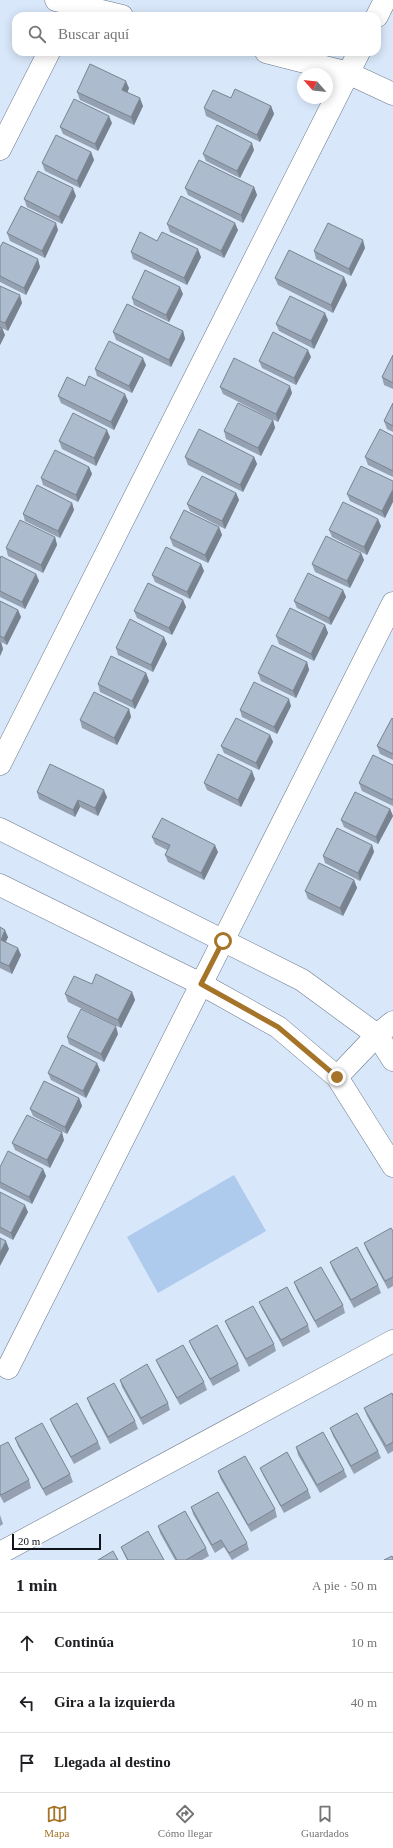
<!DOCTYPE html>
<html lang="es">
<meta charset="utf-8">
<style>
:root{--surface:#fff;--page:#f2f2f2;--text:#202124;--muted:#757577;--line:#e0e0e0;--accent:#a57429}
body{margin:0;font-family:"Times New Roman",serif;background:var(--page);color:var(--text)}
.compass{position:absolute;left:297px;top:68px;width:36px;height:36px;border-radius:50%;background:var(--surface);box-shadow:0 2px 10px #0003;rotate:297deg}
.scale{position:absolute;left:12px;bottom:10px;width:89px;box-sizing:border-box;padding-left:4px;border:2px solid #0f141b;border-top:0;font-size:11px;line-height:14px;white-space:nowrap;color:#0f141b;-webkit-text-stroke:3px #fff;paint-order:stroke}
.stop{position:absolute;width:12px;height:12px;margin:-9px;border:3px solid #a57429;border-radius:50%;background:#fff}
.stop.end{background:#a57429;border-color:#fff;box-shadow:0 1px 4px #0008}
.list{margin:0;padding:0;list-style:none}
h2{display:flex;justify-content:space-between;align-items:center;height:52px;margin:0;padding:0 16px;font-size:17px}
h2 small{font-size:13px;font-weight:400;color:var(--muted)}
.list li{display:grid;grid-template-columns:26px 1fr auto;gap:12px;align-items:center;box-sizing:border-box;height:60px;padding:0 16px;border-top:1px solid var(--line)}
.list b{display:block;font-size:15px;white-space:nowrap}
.list em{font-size:13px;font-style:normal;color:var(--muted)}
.icon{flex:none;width:22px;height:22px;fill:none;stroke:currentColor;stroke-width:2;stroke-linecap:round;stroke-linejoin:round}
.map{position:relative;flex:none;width:393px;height:1560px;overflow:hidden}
.search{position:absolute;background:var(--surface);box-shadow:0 2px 10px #0003;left:12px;right:12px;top:12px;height:44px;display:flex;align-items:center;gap:10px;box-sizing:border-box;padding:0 14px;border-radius:12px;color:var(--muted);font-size:15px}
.sheet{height:232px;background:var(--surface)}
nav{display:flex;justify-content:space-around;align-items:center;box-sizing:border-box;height:56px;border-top:1px solid var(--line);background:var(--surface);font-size:11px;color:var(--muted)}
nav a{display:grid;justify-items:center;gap:2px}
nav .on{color:var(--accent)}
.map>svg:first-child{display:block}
.green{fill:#aecaed}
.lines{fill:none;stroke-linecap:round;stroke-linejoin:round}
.minor-casing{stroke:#6a7788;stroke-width:23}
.minor{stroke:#fff;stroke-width:22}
.wall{fill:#95a1b1}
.shaded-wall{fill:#798390}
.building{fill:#adbbce;stroke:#798390}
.route{stroke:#a57429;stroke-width:5}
</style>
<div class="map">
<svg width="393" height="1560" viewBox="0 0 393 1560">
<rect width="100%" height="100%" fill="#d8e7fa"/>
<!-- green -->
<path class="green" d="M234 1175 266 1231 158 1293 127 1237Z"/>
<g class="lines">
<!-- minor casing -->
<g class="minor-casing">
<path id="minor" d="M56 0 122 16
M377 16 385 0
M266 52 348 73 393 94
M0 149 49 52
M0 764 359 52
M0 829 302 980 377 1035 393 1060
M0 885 201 984 278 1027 337 1077 393 1166
M337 1077 377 1035 393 1022
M8 1368 393 603
M0 1553 393 1341"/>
</g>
<!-- minor -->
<use href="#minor" class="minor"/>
</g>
<!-- wall -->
<path class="wall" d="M129 88 127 93 143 106 134 125 80 100 77 92Z
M231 98 271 106 274 114 260 142 206 116 204 108Z
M112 123 98 151 63 134 60 127Z
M254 150 240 178 206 161 203 154Z
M91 152 94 160 80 188 45 171 42 163Z
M254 187 257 195 243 223 188 195 185 188Z
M76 196 62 224 27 207 24 199Z
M167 224 238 230 224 258 170 232Z
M58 230 45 258 10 241 7 233Z
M157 241 201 257 187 285 133 259 131 252Z
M0 247 40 267 26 295 0 282Z
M365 248 351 276 316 259 314 251Z
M344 277 347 285 333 313 278 285 275 278Z
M0 286 22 303 8 331 2 328 5 335 0 345Z
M183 294 169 322 134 305 132 298Z
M328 320 314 349 279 331 276 324Z
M183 331 185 339 171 367 116 340 113 332Z
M393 355V389L384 385 382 377Z
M311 357 296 385 262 368 259 361Z
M146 365 132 393 97 376 95 369Z
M85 386 128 401 114 430 61 403 58 396Z
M220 387 292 393 278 422 223 394Z
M393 403V432L387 429 384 421Z
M273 420 275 428 261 456 226 439 224 431Z
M393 436V477L368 465 365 457Z
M110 437 96 466 62 449 59 441Z
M185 457H254L257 464 243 492 188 465Z
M89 467 92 474 78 502 43 485 41 478Z
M393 481 385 518 350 501 347 494Z
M236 493 239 500 225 529 190 511 187 504Z
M72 503 74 510 60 538 25 521 23 514Z
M381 526 367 555 332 537 329 530Z
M219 527 222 535 208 563 173 546 170 538Z
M55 537 57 545 43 573 8 556 6 548Z
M361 553 364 560 350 588 315 572 312 564Z
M0 559 36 574 39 581 25 609 0 597Z
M201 564 204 571 190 599 155 582 152 575Z
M343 590 346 597 331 625 297 608 294 601Z
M183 600 186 607 172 635 137 618 134 611Z
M0 601 18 610 21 617 7 645 1 642 3 649 0 656Z
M325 625 328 633 314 661 279 644 276 636Z
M167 644 153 672 118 655 116 648Z
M307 662 309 670 296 698 261 681 258 673Z
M146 673 149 681 135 709 100 692 98 684Z
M291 706 277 734 242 717 240 710Z
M129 709 131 717 117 745 82 728 80 720Z
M393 719V760L380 754 377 746Z
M270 735 273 742 259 770 224 753 221 746Z
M393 765V806L362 791 359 783Z
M255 779 241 807 207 790 204 783Z
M37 792 107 797 98 816 80 807 75 817 39 799Z
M390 809 393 816 378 844 344 827 341 820Z
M152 837 218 852 204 880 168 862 165 855 167 850 155 844Z
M372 845 374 852 360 881 325 863 323 856Z
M354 880 357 888 343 916 308 899 305 891Z
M0 927 8 937 6 942 21 955 12 974 0 968Z
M92 984 132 992 135 1000 121 1028 68 1002 65 994Z
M118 1034 104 1062 69 1044 67 1037Z
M100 1070 86 1098 51 1080 48 1073Z
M79 1098 82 1106 67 1134 33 1116 30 1109Z
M64 1140 50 1168 15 1150 12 1143Z
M0 1167 43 1169 46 1176 32 1204 0 1188Z
M0 1192 28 1212 13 1240 0 1233Z
M393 1231V1286L388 1289 367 1251 364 1243Z
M330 1262 378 1285 381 1293 354 1308 333 1270Z
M294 1282 343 1305 345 1313 318 1328 297 1290Z
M259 1302 308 1325 310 1332 283 1347 262 1309Z
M225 1321 274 1344 276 1351 249 1367 228 1328Z
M189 1341 238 1364 240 1371 213 1386 192 1348Z
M156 1360 204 1382 207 1390 180 1405 159 1367Z
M120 1380 168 1403 170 1410 143 1425 122 1387Z
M393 1396V1451L388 1454 367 1416 364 1408Z
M87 1398 135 1421 138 1429 110 1444 90 1406Z
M50 1419 98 1442 101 1449 74 1464 53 1426Z
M330 1428 378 1451 381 1458 354 1474 333 1436Z
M15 1438 70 1474 73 1482 46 1496 18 1446Z
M0 1446 29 1480 31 1488 4 1503 0 1496Z
M296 1447 344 1470 347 1477 320 1493 298 1455Z
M260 1468 308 1490 311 1498 284 1513 263 1475Z
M218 1471 275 1509 277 1517 251 1532 220 1478Z
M191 1507 247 1543 249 1550 232 1560 224 1547 215 1553 193 1514Z
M0 1515 3 1524 0 1526Z
M158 1526 206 1548 209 1556 202 1560H175L160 1533Z
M121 1547 164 1560H127L124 1554Z"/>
<!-- shaded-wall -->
<path class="shaded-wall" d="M126 81 129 88 125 98 122 90Z
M140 98 143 106 134 125 131 117Z
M271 106 274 114 260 142 257 135Z
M109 116 112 123 98 151 95 144Z
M252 143 254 150 240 178 237 171Z
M91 152 94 160 80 188 77 181Z
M254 187 257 195 243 223 241 215Z
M73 188 76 196 62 224 59 217Z
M56 223 58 230 45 258 42 251Z
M235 223 238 230 224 258 221 251Z
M363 240 365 248 351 276 349 269Z
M198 249 201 257 187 285 184 278Z
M38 259 40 267 26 295 24 288Z
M344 277 347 285 333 313 331 305Z
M180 287 183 294 169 322 166 315Z
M20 295 22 303 8 331 5 323Z
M325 313 328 320 314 349 311 341Z
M2 328 5 335 0 345V332Z
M183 331 185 339 171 367 169 360Z
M308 350 311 357 296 385 294 378Z
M143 358 146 365 132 393 129 386Z
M290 386 292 393 278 422 276 414Z
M125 394 128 401 114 430 111 422Z
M273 420 275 428 261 456 258 448Z
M107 430 110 437 96 466 94 458Z
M254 457 257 464 243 492 240 485Z
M89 467 92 474 78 502 76 495Z
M393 489V502L385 518 382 511Z
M236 493 239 500 225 529 222 521Z
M72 503 74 510 60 538 58 531Z
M378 519 381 526 367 555 364 547Z
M219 527 222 535 208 563 205 555Z
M55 537 57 545 43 573 41 565Z
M361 553 364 560 350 588 347 581Z
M201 564 204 571 190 599 187 592Z
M36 574 39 581 25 609 22 602Z
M343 590 346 597 331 625 329 618Z
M183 600 186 607 172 635 169 628Z
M18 610 21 617 7 645 4 638Z
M325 625 328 633 314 661 311 654Z
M164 637 167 644 153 672 151 665Z
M1 642 3 649 0 656V643Z
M307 662 309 670 296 698 293 691Z
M146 673 149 681 135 709 132 701Z
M289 699 291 706 277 734 274 727Z
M129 709 131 717 117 745 114 738Z
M270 735 273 742 259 770 256 763Z
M252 771 255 779 241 807 238 800Z
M104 790 107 797 98 816 95 808Z
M78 800 80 807 75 817 73 810Z
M390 809 393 816 378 844 376 837Z
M215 845 218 852 204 880 201 873Z
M372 845 374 852 360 881 358 873Z
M354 880 357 888 343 916 340 908Z
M5 930 8 937 3 947 1 940Z
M18 948 21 955 12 974 9 966Z
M132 992 135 1000 121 1028 118 1020Z
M116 1026 118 1034 104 1062 101 1054Z
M97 1063 100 1070 86 1098 83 1091Z
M79 1098 82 1106 67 1134 65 1127Z
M62 1132 64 1140 50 1168 47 1160Z
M43 1169 46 1176 32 1204 29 1197Z
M25 1205 28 1212 13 1240 11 1233Z
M6 1241 9 1249 0 1266V1253Z"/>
<!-- building -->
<path class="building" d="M90 64 126 81 122 90 140 98 131 117 77 92Z
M235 89 271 106 257 135 204 108 213 90 231 98Z
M74 99 109 116 95 144 60 127Z
M217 125 252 143 237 171 203 154Z
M56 135 91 152 77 181 42 163Z
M199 160 254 187 241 215 185 188Z
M38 171 73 188 59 217 24 199Z
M181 196 235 223 221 251 167 224Z
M21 206 56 223 42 251 7 233Z
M328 223 363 240 349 269 314 251Z
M140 232 157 241 162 232 198 249 184 278 131 252Z
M3 242 38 259 24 288 0 276V247Z
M289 250 344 277 331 305 275 278Z
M145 270 180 287 166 315 132 298Z
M0 286 20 295 5 323 0 321Z
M290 296 325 313 311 341 276 324Z
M127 304 183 331 169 360 113 332Z
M0 327 2 328 0 332Z
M273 332 308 350 294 378 259 361Z
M109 341 143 358 129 386 95 369Z
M393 355V383L382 377Z
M234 358 290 386 276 414 220 387Z
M89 376 125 394 111 422 58 396 67 377 85 386Z
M238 403 273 420 258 448 224 431Z
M393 403V426L384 421Z
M73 413 107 430 94 458 59 441Z
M199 429 254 457 240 485 185 457Z
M380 429 393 436V471L365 457Z
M55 450 89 467 76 495 41 478Z
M361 466 393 481V489L382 511 347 494Z
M202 476 236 493 222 521 187 504Z
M37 485 72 503 58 531 23 514Z
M343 502 378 519 364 547 329 530Z
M184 510 219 527 205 555 170 538Z
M20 520 55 537 41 565 6 548Z
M326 536 361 553 347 581 312 564Z
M166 547 201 564 187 592 152 575Z
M1 556 36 574 22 602 0 591V559Z
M308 573 343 590 329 618 294 601Z
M148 583 183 600 169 628 134 611Z
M0 601 18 610 4 638 0 636Z
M290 608 325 625 311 654 276 636Z
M130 619 164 637 151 665 116 648Z
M272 645 307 662 293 691 258 673Z
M111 656 146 673 132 701 98 684Z
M254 682 289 699 274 727 240 710Z
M94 692 129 709 114 738 80 720Z
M236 718 270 735 256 763 221 746Z
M392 718 393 719V754L377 746Z
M218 754 252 771 238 800 204 783Z
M373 755 393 765V800L359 783Z
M50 764 104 790 95 808 78 800 73 810 37 792Z
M355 792 390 809 376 837 341 820Z
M162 818 215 845 201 873 165 855 170 845 152 837Z
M337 828 372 845 358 873 323 856Z
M319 863 354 880 340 908 305 891Z
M0 927 5 930 1 940 18 948 9 966 0 962Z
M96 974 132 992 118 1020 65 994 74 976 92 984Z
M81 1009 116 1026 101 1054 67 1037Z
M62 1045 97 1063 83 1091 48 1073Z
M44 1081 79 1098 65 1127 30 1109Z
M27 1115 62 1132 47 1160 12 1143Z
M8 1151 43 1169 29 1197 0 1182V1167Z
M0 1192 25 1205 11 1233 0 1227Z
M391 1228 393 1231V1277L385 1281 364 1243Z
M0 1238 6 1241 0 1253Z
M357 1247 378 1285 351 1300 330 1262Z
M321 1267 343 1305 315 1321 294 1282Z
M287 1287 308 1325 281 1340 259 1302Z
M253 1306 274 1344 246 1359 225 1321Z
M217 1325 238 1364 210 1379 189 1341Z
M183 1345 204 1382 177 1398 156 1360Z
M147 1364 168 1403 141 1418 120 1380Z
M114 1383 135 1421 108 1437 87 1398Z
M392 1393 393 1396V1442L386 1446 364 1408Z
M77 1403 98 1442 71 1457 50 1419Z
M357 1413 378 1451 351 1466 330 1428Z
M42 1423 70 1474 43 1489 15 1438Z
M323 1432 344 1470 317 1485 296 1447Z
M8 1442 29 1480 1 1495 0 1493V1446Z
M287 1452 308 1490 281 1506 260 1468Z
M245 1456 275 1509 248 1525 218 1471Z
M218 1492 247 1543 229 1553 221 1540 212 1545 191 1507Z
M185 1511 206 1548 186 1560H177L158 1526Z
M148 1531 164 1560H128L121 1547Z
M113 1551 118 1560H98Z
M392 1556 393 1558V1560H384Z"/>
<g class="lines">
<!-- route -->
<path class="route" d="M223 941 201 984 278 1027 337 1077"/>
</g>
</svg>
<svg class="compass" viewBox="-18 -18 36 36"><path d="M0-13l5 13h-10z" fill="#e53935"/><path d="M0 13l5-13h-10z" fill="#757577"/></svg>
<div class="scale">20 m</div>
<div class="stop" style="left:223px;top:941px"></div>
<div class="stop end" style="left:337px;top:1077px"></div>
<div class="search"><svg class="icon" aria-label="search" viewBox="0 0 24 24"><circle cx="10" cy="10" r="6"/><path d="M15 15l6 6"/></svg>Buscar aquí</div>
</div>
<section class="sheet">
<h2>1 min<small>A pie · 50 m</small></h2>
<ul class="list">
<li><svg class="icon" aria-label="ahead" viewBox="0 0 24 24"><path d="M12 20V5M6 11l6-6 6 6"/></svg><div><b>Continúa</b></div><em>10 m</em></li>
<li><svg class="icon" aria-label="left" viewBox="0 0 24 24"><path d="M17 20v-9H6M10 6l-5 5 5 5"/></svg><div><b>Gira a la izquierda</b></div><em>40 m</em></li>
<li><svg class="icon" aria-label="arrive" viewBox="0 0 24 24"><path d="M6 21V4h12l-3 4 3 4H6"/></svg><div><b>Llegada al destino</b></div></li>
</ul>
</section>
<nav>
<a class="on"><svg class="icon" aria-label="map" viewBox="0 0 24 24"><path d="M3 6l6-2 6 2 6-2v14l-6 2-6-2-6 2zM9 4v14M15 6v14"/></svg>Mapa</a>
<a><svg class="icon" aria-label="directions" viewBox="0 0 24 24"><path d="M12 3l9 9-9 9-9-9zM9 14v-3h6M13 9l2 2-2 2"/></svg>Cómo llegar</a>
<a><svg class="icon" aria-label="saved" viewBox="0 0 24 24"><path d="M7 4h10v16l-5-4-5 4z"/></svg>Guardados</a>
</nav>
